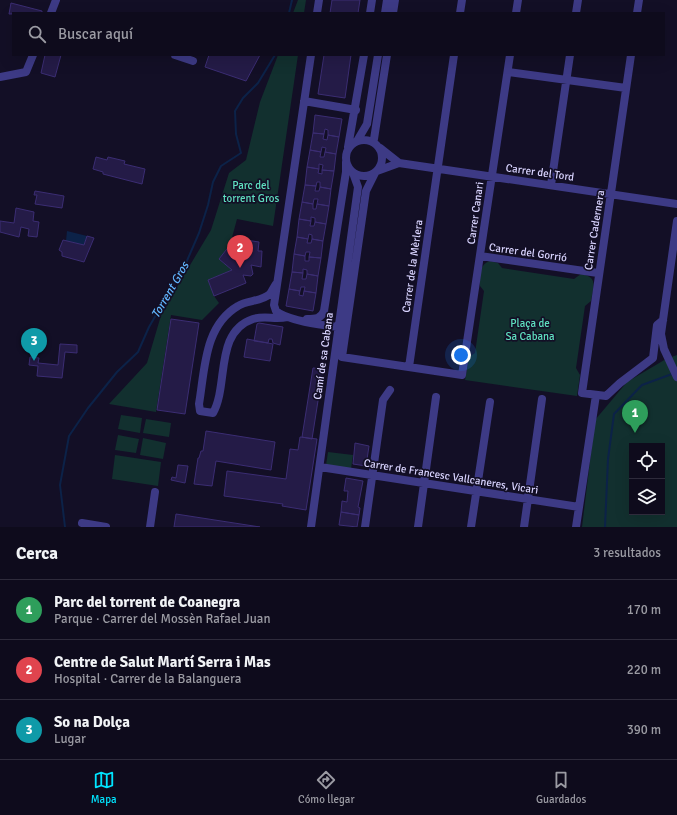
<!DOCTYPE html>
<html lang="es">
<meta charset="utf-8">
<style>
:root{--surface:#0e0b1c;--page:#1c1929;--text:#f1f3f6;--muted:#9b9ba3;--line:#2e2b3b;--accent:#00e5ff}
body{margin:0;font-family:Signika,sans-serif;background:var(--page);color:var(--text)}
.controls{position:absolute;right:12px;bottom:12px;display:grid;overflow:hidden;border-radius:0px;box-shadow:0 4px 16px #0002}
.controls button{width:36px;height:36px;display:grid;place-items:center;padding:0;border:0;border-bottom:1px solid var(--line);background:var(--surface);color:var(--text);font:20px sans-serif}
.you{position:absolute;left:461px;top:355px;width:14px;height:14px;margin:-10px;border:3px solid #fff;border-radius:50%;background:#1a73e8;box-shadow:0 0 0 6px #1a73e833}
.badge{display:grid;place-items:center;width:26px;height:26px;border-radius:50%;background:var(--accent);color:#fff;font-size:13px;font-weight:700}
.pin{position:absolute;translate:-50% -33px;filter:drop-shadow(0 1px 2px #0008)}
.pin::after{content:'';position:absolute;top:21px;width:14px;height:12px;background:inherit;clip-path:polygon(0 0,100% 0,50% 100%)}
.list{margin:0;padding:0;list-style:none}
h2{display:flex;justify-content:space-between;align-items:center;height:52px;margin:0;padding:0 16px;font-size:17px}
h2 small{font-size:13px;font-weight:400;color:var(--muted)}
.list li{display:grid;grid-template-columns:26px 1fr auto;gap:12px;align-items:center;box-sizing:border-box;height:60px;padding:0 16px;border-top:1px solid var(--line)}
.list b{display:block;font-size:15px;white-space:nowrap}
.list p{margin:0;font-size:13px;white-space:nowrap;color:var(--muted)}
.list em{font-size:13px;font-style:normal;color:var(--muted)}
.icon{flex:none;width:22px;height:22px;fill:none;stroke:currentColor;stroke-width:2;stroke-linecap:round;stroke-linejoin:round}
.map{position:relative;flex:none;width:677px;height:527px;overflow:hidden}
.search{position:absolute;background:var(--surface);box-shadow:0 4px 16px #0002;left:12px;right:12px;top:12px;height:44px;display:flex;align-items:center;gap:10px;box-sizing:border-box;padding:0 14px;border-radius:0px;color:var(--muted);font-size:15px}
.sheet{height:232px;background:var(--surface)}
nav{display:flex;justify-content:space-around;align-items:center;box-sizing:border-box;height:56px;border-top:1px solid var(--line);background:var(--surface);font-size:11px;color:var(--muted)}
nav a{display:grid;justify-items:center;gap:2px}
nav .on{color:var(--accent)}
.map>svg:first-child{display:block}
.green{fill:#12302f;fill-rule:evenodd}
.water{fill:#0c2248}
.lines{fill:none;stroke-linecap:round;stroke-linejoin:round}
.stream{stroke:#0c2248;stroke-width:2}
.building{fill:#241b47;stroke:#3b2d73}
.street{stroke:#3d3a85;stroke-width:8}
.labels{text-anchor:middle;stroke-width:3.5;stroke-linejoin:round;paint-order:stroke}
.street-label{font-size:11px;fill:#d9d4ff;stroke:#130f26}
.park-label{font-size:11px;fill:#5fe0c0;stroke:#130f26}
.water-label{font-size:12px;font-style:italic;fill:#62b6ff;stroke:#130f26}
</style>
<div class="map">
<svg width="677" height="527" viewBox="0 0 677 527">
<rect width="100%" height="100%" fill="#130f26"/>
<!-- green -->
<path class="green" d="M298 0H306L304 13H293Z
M278 55H298L273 226 237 219 230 245 219 259 232 270 208 280 214 296 219 303 202 320 171 315 156 412 109 404 147 363 162 312 211 230 229 173 246 160 260 102Z
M490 261 498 263 502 268 574 279 581 274C599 277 593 287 591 301L585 306 576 368 580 375 577 396 465 380 469 357 475 353 484 291 480 286C480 276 479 264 490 261Z
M677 355V527H582L595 420 627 382 666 359ZM632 446H662V512H632Z
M121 415 142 418 140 433 118 429Z
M146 419 171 423 169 437 143 433Z
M118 435 139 439 136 453 115 450Z
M143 438 166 443 163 459 140 455Z
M328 452 353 455 351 469 326 465Z
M115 455 161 462 158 486 112 479Z"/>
<!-- water -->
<path class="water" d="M67 231 87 236 84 245 66 241Z"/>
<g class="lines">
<!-- stream -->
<path class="stream" d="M289 13 292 0
M65 527 60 485 69 436 88 408 117 372 138 352 149 327 186 263 199 233 208 205 213 182 221 166 241 153 236 134 235 111 243 98 258 83 275 55
M605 527 608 459 614 414 642 385 672 374"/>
</g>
<!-- building -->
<path class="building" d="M332 0H360L358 13H330Z
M11 3 42 11V13L9 14Z
M45 55H61L55 77 41 73Z
M209 55H260L246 81 205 67Z
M324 55H351L345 98 318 94Z
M315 115 342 119 339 137 328 135V130L325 129 324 134 313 133Z
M313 133 324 134 323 139 327 140 328 135 339 137 336 154 325 152 326 148 322 147 321 152 310 150Z
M310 150 321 152 320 157H324L325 152 336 154 334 171 322 170 323 165 319 164V169L307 167Z
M96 157 107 160 108 157 125 161 124 164 145 169 142 184 103 174V172L93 169Z
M307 167 319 169 318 173 322 174V170L334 171 331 189 320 187V182H317L316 186 305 185Z
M305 185 316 186 315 191H319L320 187 331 189 329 206 317 204 318 199H314L313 204 302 202Z
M35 191 64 196 62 208 35 204 37 195H34Z
M302 202 313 204V209H316L317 204 329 206 326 224 315 222V218L311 217V221L299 219Z
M16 208 34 212 33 221 39 222 37 237 28 236 29 229 21 227 19 237 0 232V221L14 223Z
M299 219 311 221 310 226H314L315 222 326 224 323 241 312 239V235L309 234 308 239 297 237Z
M87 236 94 238 84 262 62 256V252L59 250 63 240 84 245Z
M297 237 308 239 307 243H311L312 239 323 241 321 258 309 257 310 252H306L305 256 294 254Z
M246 240 259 242 258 251H262L261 267 251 265 253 274 251 276 243 275 246 283 214 296 208 280 232 270 219 259 230 245 243 256Z
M294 254 305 256V261H309V257L321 258 318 276 307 274V270L303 269V273L292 272Z
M292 272 303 273 302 279H306L307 274 318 276 316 293 304 291 305 287H301L300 291 289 289Z
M289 289 300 291 299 295 303 296 304 291 316 293 313 311 286 306Z
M171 319 199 323 185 414 157 410Z
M259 323 283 327 280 345 273 343 272 339H269L268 343 254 341 257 324Z
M247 339 273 344 270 361 244 357Z
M60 344 77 345V353L65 352 62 378 37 376 38 366 29 365 30 357 39 358 38 363 58 365Z
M313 368 323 369 312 439 302 437Z
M206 431 275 442 271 470 216 461 212 486 194 484 198 458H199L201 451H203Z
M300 437 317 439 306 510 282 506 283 504 224 496 227 471 286 479 290 449 298 450Z
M355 443 369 446 366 466 353 464Z
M178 465 188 466 185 483 171 480 172 477 176 478Z
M346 478 363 481 358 507 360 508 359 515 341 512 342 501 347 502 348 491H344Z
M341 512 359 515 357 527 339 525Z
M176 514 260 527H174Z"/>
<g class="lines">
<!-- street -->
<path class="street" d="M51 13 56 0
M317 13 319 0
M370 13 372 0
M385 13 387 0
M393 13 395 0
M460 13 462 0
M516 13 518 0
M576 13 578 0
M637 13 639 0
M175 55 193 61
M311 55 274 305 276 311C288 321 322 325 338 327
M631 55 582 393 606 396 620 383 653 358 657 325 663 320
M508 72 626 88
M0 77 26 72 33 55
M304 101 356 110
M374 139 387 55
M346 158a18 18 0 1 1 36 0a18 18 0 1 1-36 0Z
M357 141 367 124 378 55
M348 147 364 55
M380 148 399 163
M377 171 399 163 677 204
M375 173 366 191 342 357 462 375 510 55
M551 185 570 55
M677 221 661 334 664 349 677 377
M480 256 598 273
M276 284C274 287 272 291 270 294 261 302 247 300 238 306 204 326 205 369 199 404L200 411 213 413C229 385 214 332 253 319 265 315 275 320 287 317
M307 319C315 319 321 319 324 311L346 172V162
M409 367 454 55
M320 467 579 507
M82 523 106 527
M150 527 155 492
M311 527 358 187 353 173
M365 527 383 400 390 390
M418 527 436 397
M471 527 490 402
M524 527 542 399
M576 527 596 395"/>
</g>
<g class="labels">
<!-- street labels -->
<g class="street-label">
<text transform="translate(540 172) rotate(8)" y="4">Carrer del Tord</text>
<text transform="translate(475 213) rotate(-82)" y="4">Carrer Canari</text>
<text transform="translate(594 230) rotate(-81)" y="4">Carrer Cadernera</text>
<text transform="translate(528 252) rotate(8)" y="4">Carrer del Gorrió</text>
<text transform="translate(412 266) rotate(-82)" y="4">Carrer de la Mèrlera</text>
<text transform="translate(323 356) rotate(-82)" y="4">Camí de sa Cabana</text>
<text transform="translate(451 476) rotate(9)" y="4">Carrer de Francesc Vallcaneres, Vicari</text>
</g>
<!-- park labels -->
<g class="park-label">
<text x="251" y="189">Parc del<tspan x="251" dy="13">torrent Gros</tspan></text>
<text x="530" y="327">Plaça de<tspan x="530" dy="13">Sa Cabana</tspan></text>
</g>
<!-- water labels -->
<g class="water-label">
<text transform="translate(170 290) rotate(-60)" y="4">Torrent Gros</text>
</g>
</g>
</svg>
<div class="controls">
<button><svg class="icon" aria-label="locate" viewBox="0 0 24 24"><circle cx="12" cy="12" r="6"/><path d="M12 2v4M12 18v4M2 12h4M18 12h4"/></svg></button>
<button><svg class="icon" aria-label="layers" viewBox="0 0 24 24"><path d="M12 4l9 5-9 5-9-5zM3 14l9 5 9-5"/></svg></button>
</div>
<div class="you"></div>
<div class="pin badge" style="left:635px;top:433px;background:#2e9e5b">1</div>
<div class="pin badge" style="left:240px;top:268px;background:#e0444e">2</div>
<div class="pin badge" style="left:34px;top:361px;background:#0f9aa8">3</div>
<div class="search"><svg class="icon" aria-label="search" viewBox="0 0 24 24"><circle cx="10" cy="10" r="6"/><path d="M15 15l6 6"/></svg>Buscar aquí</div>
</div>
<section class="sheet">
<h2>Cerca<small>3 resultados</small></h2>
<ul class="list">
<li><span class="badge" style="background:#2e9e5b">1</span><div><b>Parc del torrent de Coanegra</b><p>Parque · Carrer del Mossèn Rafael Juan</p></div><em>170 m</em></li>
<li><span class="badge" style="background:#e0444e">2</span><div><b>Centre de Salut Martí Serra i Mas</b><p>Hospital · Carrer de la Balanguera</p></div><em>220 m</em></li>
<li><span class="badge" style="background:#0f9aa8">3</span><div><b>So na Dolça</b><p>Lugar</p></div><em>390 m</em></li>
</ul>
</section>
<nav>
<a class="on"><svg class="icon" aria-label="map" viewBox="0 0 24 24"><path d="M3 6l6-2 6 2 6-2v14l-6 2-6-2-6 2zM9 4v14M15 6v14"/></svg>Mapa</a>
<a><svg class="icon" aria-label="directions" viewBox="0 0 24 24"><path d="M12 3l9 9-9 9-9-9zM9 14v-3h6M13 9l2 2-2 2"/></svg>Cómo llegar</a>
<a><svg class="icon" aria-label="saved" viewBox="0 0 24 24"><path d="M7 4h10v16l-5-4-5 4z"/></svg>Guardados</a>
</nav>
